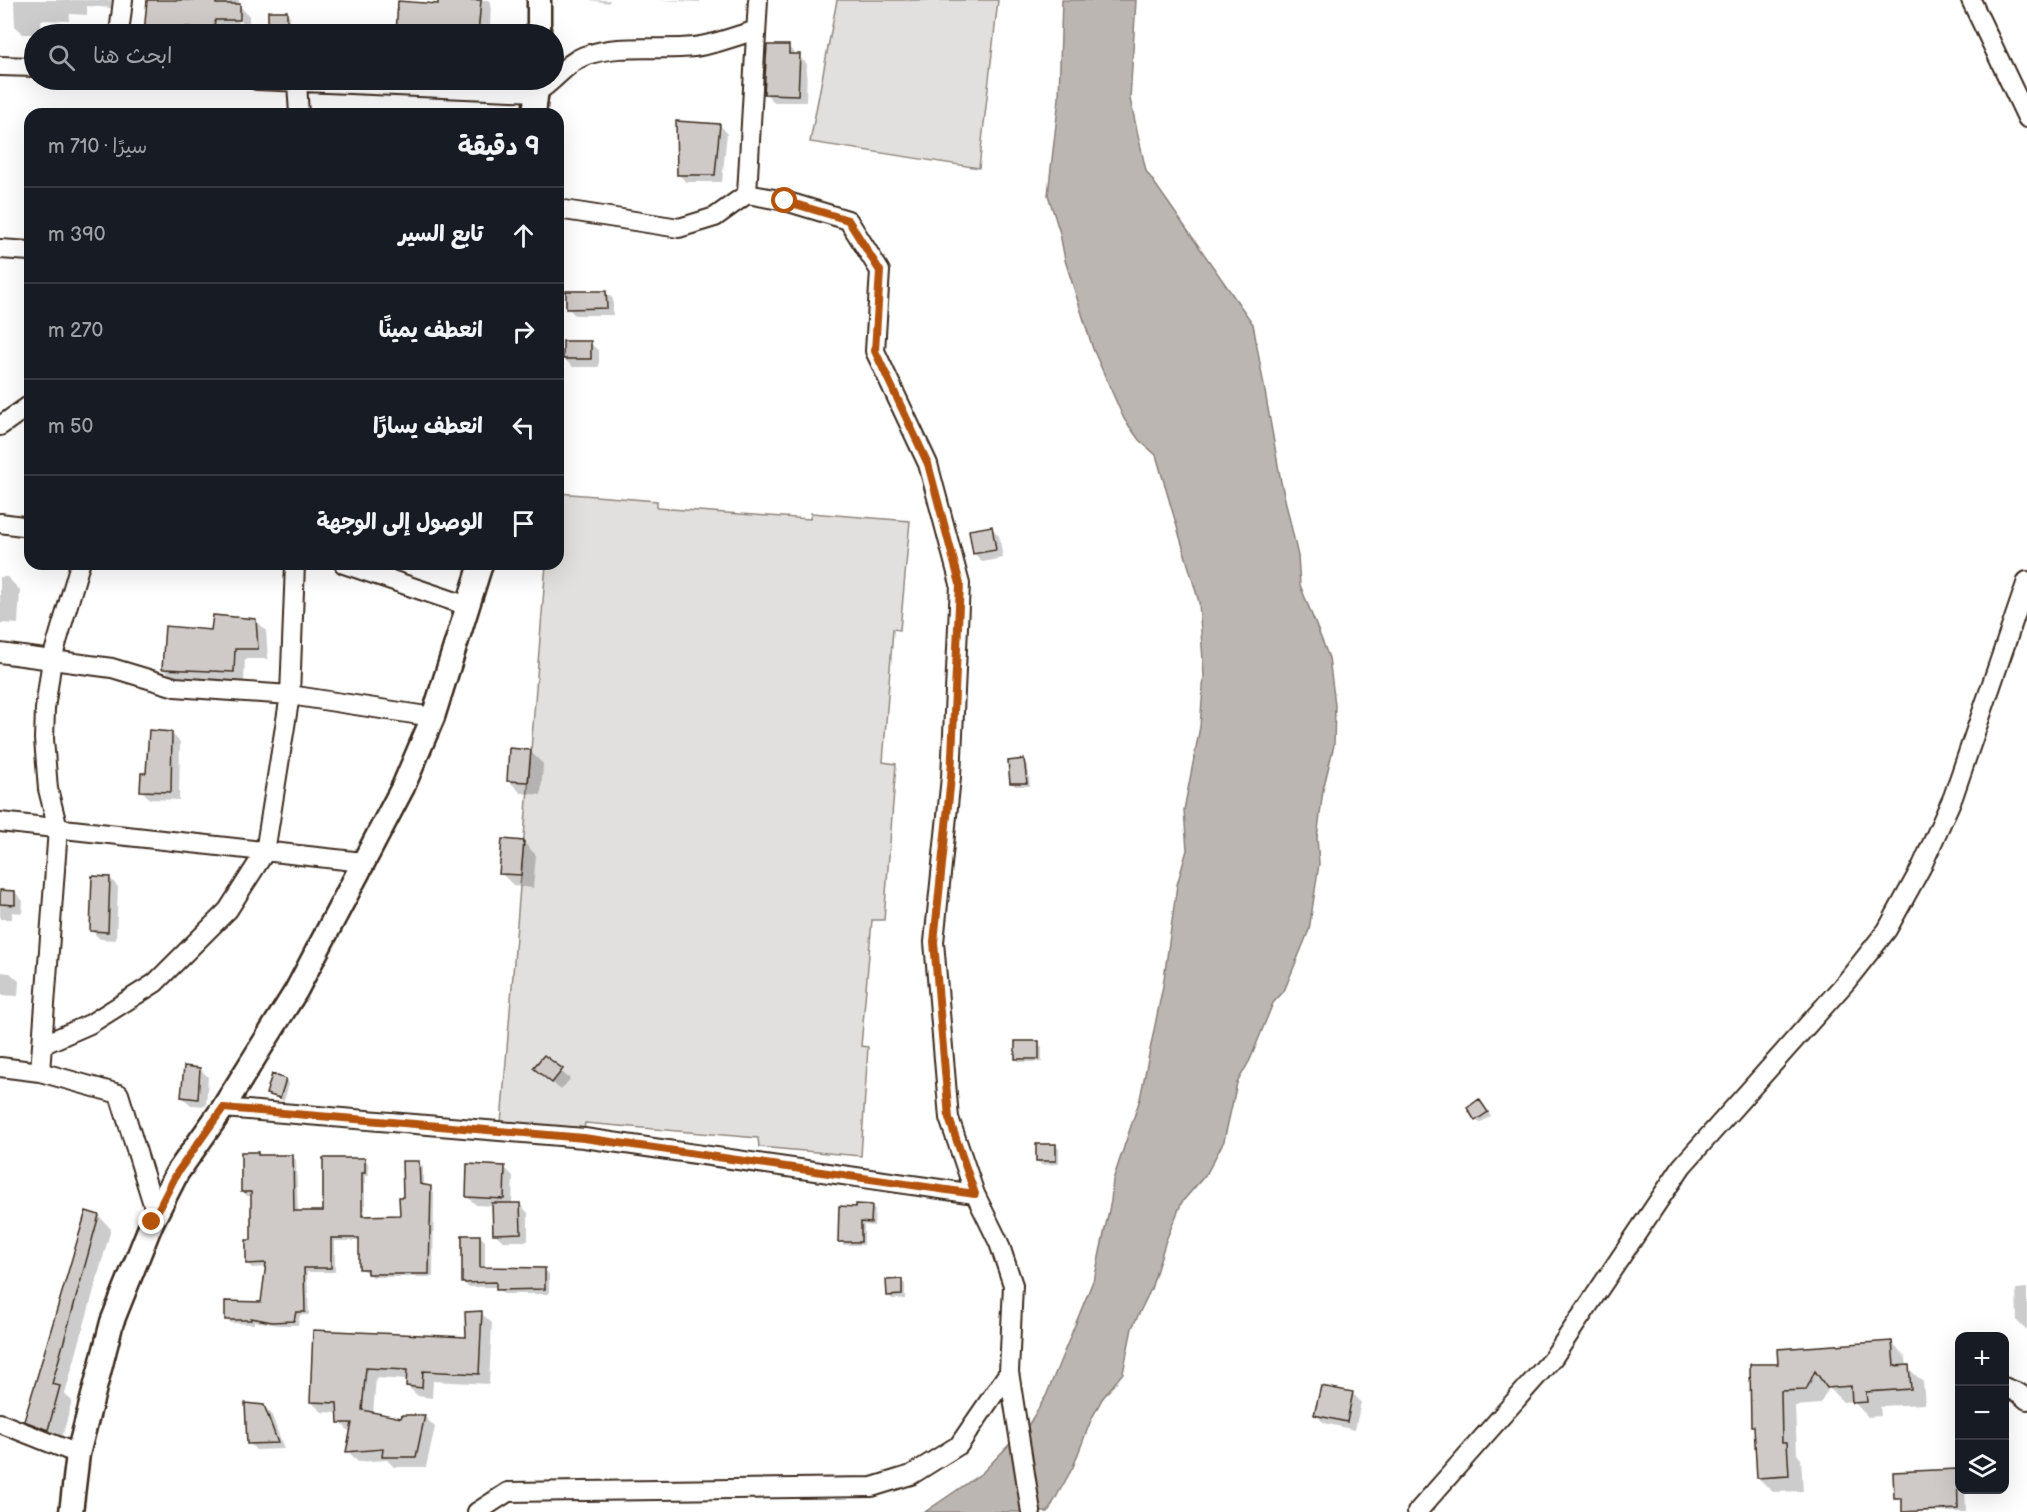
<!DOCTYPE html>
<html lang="ar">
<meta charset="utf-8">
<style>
:root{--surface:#171b24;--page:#20242c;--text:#f1f3f6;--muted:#9ea1a6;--line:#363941}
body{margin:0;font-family:"Balsamiq Sans","Playpen Sans Arabic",sans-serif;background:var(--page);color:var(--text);direction:rtl}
.controls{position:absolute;right:18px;bottom:18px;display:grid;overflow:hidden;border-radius:12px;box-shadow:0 6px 24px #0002}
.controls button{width:54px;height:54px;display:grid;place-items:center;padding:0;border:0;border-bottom:2px solid var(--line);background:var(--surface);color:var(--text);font:30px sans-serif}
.stop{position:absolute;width:18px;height:18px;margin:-14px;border:4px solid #b45309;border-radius:50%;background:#fff}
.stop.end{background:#b45309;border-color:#fff;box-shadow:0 2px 6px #0008}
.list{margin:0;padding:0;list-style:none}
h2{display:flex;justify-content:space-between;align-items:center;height:78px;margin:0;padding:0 24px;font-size:26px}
h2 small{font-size:20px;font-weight:400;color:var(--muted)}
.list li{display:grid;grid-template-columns:39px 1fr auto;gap:18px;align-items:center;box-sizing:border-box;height:96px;padding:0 24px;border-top:2px solid var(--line)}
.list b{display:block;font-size:22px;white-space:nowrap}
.list em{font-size:20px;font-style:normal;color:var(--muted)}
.icon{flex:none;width:33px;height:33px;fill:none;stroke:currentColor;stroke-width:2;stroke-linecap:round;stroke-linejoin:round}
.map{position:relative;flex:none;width:2027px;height:1512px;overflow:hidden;direction:ltr}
.search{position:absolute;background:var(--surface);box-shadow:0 6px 24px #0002;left:24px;top:24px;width:540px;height:66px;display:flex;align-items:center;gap:15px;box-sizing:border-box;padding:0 21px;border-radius:33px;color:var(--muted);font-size:22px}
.panel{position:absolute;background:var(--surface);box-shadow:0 6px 24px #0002;left:24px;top:108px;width:540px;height:462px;border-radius:18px;direction:rtl}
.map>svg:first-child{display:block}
.green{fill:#e2e0de;stroke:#8e857e;stroke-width:1.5}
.water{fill:#bcb6b3;stroke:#887e77;stroke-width:1.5}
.shadow{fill:#0003;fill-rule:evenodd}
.building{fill:#cfcac7;stroke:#3b2a1e;stroke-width:1.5}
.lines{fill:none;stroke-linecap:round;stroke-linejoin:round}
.minor-casing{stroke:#3b2a1e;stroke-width:22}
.tertiary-casing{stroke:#3b2a1e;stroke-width:27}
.minor{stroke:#fff;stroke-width:18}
.tertiary{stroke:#fff;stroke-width:22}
.route{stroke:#b45309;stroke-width:8}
</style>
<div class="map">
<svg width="2027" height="1512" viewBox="0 0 2027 1512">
<rect width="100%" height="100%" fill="#fff"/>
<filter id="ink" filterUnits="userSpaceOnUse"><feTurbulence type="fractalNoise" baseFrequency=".0167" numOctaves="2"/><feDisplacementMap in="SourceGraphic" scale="12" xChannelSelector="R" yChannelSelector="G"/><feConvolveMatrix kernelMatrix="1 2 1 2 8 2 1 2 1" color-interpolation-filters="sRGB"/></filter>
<g filter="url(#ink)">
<!-- green -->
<path class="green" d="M837 0H998L979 168 810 142Z
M558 493 657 501V508L810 519 811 513 910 521 900 630 893 629 883 762 896 764 884 920H872L861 1046 868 1047 861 1156 759 1147 758 1138 585 1123 584 1130 501 1123 546 564H558Z"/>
<!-- water -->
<path class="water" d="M1062 0H1136L1130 99 1146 171 1253 324 1281 482 1298 556 1300 585 1329 658 1335 705 1334 745 1323 790 1317 838 1319 864 1309 930 1284 991 1273 1003 1250 1060 1237 1083 1224 1141 1207 1173 1182 1202 1166 1240 1151 1289 1132 1328 1123 1373 1102 1399 1091 1420 1073 1467 1048 1512H925L982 1473 1029 1424 1046 1396 1095 1276 1111 1201 1113 1180 1140 1099 1163 986 1177 885 1187 850 1184 810 1200 727 1204 675 1199 602 1156 455 1139 440 1124 419 1093 349 1065 260 1060 233 1048 195 1059 98Z"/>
<!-- shadow -->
<path class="shadow" d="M14 0H112L111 8 87 6V15L70 14 69 21 41 20 42 34H23L15 26Z
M148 0H239V5L249 16V30H224V34H146ZM238 14H241L242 28H239Z
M439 0H489L491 2 490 26 482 25V34H398L400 2 439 5Z
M589 0H610L609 3Z
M658 0H700V2Z
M269 12H286L290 16V34H269Z
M788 47 807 64 806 102H774L765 93Z
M720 125 727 133 722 182H686L678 174Z
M606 292 613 299V315H575L568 308Z
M590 343 599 351V367H573L564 359Z
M991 527 999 536 1003 558 982 562 974 553Z
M0 577H7L20 590 18 624 0 623Z
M256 620 266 631 268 659H245L244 682 174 679 163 669 213 631Z
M172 734 180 742 179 800 150 799 141 790 147 774Z
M530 751 543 764 541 795 521 793 508 780Z
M1024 761 1028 765 1030 786H1015L1011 782Z
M523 842 536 855 533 888 514 886 501 873Z
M110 878 118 887 116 940 100 939 92 931Z
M0 892H15L23 901 22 913 12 912V919H0Z
M0 972 10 973 19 981 18 996 0 995Z
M1038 1043 1042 1047V1062H1020L1017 1059Z
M544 1057 570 1079 561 1090 535 1068Z
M200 1069 208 1077 206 1106 191 1105 182 1097Z
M285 1080 289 1084 284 1101 267 1094Z
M1483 1105 1491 1116 1480 1123 1476 1120Z
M1055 1145 1059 1149V1164L1041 1165 1038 1161Z
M257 1153 261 1157 292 1156 296 1160 298 1212H324L364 1159 368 1163 369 1176H365V1217H401L404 1198 419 1163 423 1167V1186L434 1192 433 1277H373L361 1269V1241H335V1272H307L309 1315H300L298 1325H278L254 1321V1324L231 1323 226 1319 263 1304 267 1267 252 1268 248 1264 252 1242V1196H247L243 1192Z
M504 1167 513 1176 512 1205 520 1204 528 1213V1241H503L494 1233V1206L476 1205 467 1197Z
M871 1206 875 1210 874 1226 864 1225V1245H844L840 1241 841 1207Z
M99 1216 111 1229 65 1394 72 1401 61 1442 39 1433 26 1420Z
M480 1236 485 1241V1268L544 1269 549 1274V1294H503L498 1287H468L463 1282Z
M901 1281 905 1284V1299H892L888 1295Z
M2027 1288V1331L2017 1321 2016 1289Z
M481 1313 492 1323 489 1384 433 1381 432 1398 418 1396 407 1386V1380L376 1378 373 1414 402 1420 425 1417 435 1427 426 1467H394L387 1460 358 1462 348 1451 351 1433 340 1422 339 1413 322 1412 311 1402 314 1331 467 1338Z
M1892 1343 1906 1358 1907 1367 1923 1382 1925 1404 1880 1406 1881 1416 1868 1417 1853 1401 1843 1402 1829 1388 1820 1404 1795 1406 1797 1454 1801 1459 1803 1491 1773 1492 1758 1478 1755 1428 1753 1425 1779 1365Z
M1322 1387 1353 1394 1361 1402 1355 1430 1324 1423 1316 1415Z
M263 1406 271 1413 284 1449 256 1450 249 1443Z
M1957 1470 1960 1473V1490H1965L1966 1512H1904V1505L1896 1497Z"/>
<!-- building -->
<path class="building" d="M147 0H216V4H240V20H215L214 29 186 27 185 34H144Z
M438 0H481L478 34H396L398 1 438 4Z
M268 11H287V34H268Z
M767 45H789V54H800L798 95 764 94Z
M676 121 720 124 715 175H677Z
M566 291H606L607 308 566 309Z
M563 341H591V359H563Z
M992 526 996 550 973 554 969 530Z
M213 615 256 619 258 649H235L234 672 162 669 165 626 211 630Z
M149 730 172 732 171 792 140 791 141 773H146Z
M509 748 531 750 528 782 507 781Z
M1024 759 1027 783H1010L1008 761Z
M502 839 524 841 521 875 499 874Z
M92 876 110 877 108 932 90 931Z
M0 890 15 891V905L0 904Z
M1015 1041H1039V1059H1015Z
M544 1055 563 1069 552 1083 533 1068Z
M184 1066 200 1068 198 1099 181 1097Z
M272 1074 286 1079 280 1098 266 1094Z
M1479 1099 1488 1112 1475 1121 1467 1108Z
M1036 1144H1056V1161H1036Z
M241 1152H258V1155H293L294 1211H323V1158H365V1173H362V1216L400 1215 399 1197H403L402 1161H419L420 1184 431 1186 429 1274H367V1269H359V1238H331V1268H304L305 1312H296L294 1321 272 1322 251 1318V1320H225V1301L261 1302 266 1263 246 1264V1240H251V1192H241Z
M467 1164 505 1166 504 1199 466 1197Z
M492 1203H520L521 1233 493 1234Z
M856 1204 872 1205 871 1223 861 1222V1242H838L839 1206 856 1207Z
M86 1211 99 1215 52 1384 60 1386 48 1430 24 1421Z
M462 1235H480V1267L545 1268V1289L496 1290V1282L462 1283Z
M902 1279V1295L887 1296 886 1280Z
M482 1311 479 1374 423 1371 422 1388 406 1386 407 1370 366 1368 362 1410 401 1418 402 1415H425L416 1457H382L383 1449 346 1452 352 1423H338L337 1403 310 1402 313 1330 466 1337 465 1312Z
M1892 1341 1894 1366 1909 1365 1911 1389 1866 1392 1867 1402 1852 1403 1851 1386 1827 1388 1815 1371 1806 1390 1781 1391 1782 1442H1787L1789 1476 1757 1478 1754 1426H1751L1750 1364H1778L1777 1349Z
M1321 1386 1353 1392 1347 1422 1314 1415Z
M245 1403 264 1405 278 1443 247 1444Z
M1957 1469 1958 1509 1902 1512V1498H1894L1893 1472Z"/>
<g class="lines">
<!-- minor casing -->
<g class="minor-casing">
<path id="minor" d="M1971 0 2027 118
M119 34 123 0
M0 66 34 67
M257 80 537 92C554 82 566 63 584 56 620 43 657 51 694 47 714 45 736 36 756 30
M297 83 299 114
M558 209 679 228 715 217 747 194 758 0
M0 249 30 251
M0 426 30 405
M0 523 30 527
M344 564 468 606
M0 653 112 668 175 687 290 695 433 717
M0 822 363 862
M42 1045 90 1024 155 983 228 910 265 852 290 695 295 564
M0 1067 40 1072 119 1094 156 1214
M40 1072 58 829 48 789 44 739 45 709 52 659 80 564
M223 1108 584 1138 975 1194
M1009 1372 1031 1512
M2004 1387 2019 1393 2027 1400
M0 1423 78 1454
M477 1512 508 1492 872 1487 911 1475 959 1445 1009 1372 1013 1285 999 1243 975 1194 949 1118 934 942 951 777 960 584 928 464 875 351 880 271 848 220 785 201 747 194
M1417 1512 1553 1358 1682 1166 1846 982 1887 930 1921 868 1953 797 2027 581"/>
</g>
<!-- tertiary casing -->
<g class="tertiary-casing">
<path id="tertiary" d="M539 34V0
M534 114 538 80
M71 1512 78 1454 112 1322 152 1222 177 1173 223 1108 296 991 403 787 433 717 481 564"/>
</g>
<!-- minor -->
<use href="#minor" class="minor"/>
<!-- tertiary -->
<use href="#tertiary" class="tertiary"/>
</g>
</g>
<g class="lines" filter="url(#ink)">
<!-- route -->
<path class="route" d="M152 1222 177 1173 223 1108 584 1138 975 1194 949 1118 934 942 951 777 960 584 928 464 875 351 880 271 848 220 785 201"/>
</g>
</svg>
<div class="controls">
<button>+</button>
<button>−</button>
<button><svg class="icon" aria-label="layers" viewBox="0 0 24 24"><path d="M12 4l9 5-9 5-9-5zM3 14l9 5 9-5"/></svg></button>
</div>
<div class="stop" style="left:785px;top:201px"></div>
<div class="stop end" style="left:152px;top:1222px"></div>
<div class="search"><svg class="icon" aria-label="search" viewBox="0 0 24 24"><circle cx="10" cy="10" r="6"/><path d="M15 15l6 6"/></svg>ابحث هنا</div>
<section class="panel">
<h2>9 دقيقة<small>سيرًا · 710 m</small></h2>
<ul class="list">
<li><svg class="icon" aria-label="ahead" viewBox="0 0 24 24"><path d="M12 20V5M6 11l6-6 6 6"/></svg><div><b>تابع السير</b></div><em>390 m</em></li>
<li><svg class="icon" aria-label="right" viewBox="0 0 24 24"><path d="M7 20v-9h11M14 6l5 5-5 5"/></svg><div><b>انعطف يمينًا</b></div><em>270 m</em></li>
<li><svg class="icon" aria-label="left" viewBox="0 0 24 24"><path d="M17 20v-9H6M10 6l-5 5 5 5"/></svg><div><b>انعطف يسارًا</b></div><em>50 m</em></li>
<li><svg class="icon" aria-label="arrive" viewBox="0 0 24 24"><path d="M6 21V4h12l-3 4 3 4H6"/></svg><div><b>الوصول إلى الوجهة</b></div></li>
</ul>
</section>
</div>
